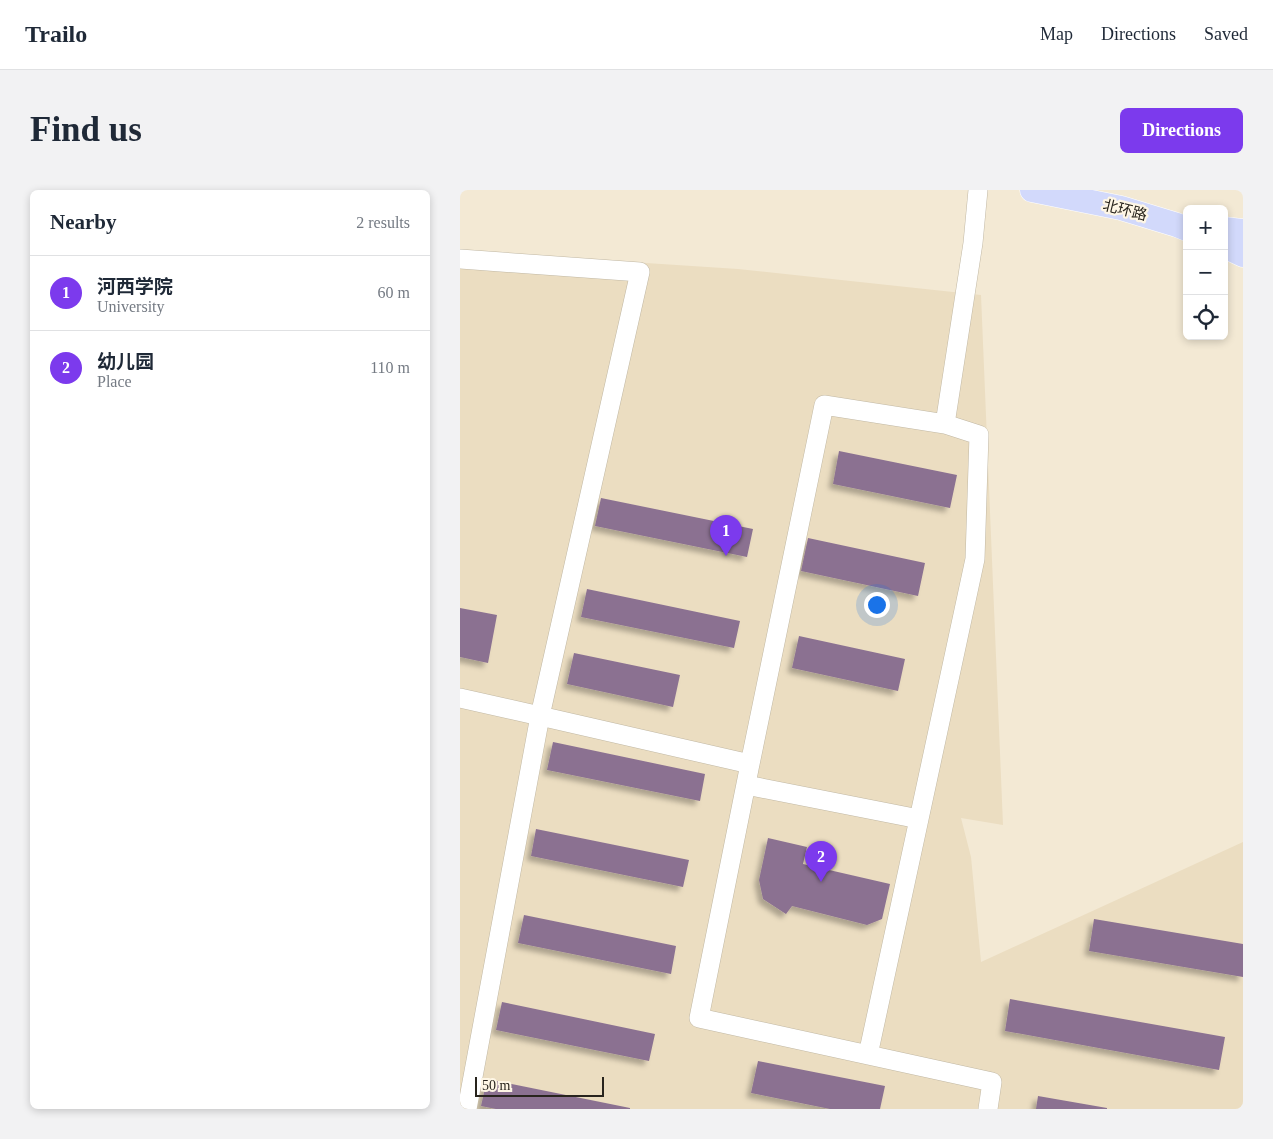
<!DOCTYPE html>
<meta charset="utf-8">
<style>
:root{--surface:#fff;--page:#f2f2f3;--text:#1f2937;--muted:#747a83;--line:#e0e1e3;--accent:#7c3aed}
body{margin:0;font-family:"Times New Roman","Noto Sans SC",serif;background:var(--page);color:var(--text)}
.controls{position:absolute;right:15px;top:15px;display:grid;overflow:hidden;border-radius:8px;box-shadow:0 2px 8px #0003}
.controls button{width:45px;height:45px;display:grid;place-items:center;padding:0;border:0;border-bottom:1px solid var(--line);background:var(--surface);color:var(--text);font:25px sans-serif}
.scale{position:absolute;left:15px;bottom:12px;width:129px;box-sizing:border-box;padding-left:5px;border:2px solid #28241d;border-top:0;font-size:14px;line-height:18px;white-space:nowrap;color:#28241d;-webkit-text-stroke:4px #fef6e5;paint-order:stroke}
.you{position:absolute;left:416px;top:414px;width:18px;height:18px;margin:-12px;border:4px solid #fff;border-radius:50%;background:#1a73e8;box-shadow:0 0 0 8px #1a73e833}
.badge{display:grid;place-items:center;width:32px;height:32px;border-radius:50%;background:var(--accent);color:#fff;font-size:16px;font-weight:700}
.pin{position:absolute;translate:-50% -41px;filter:drop-shadow(0 1px 2px #0008)}
.pin::after{content:'';position:absolute;top:26px;width:18px;height:15px;background:inherit;clip-path:polygon(0 0,100% 0,50% 100%)}
.list{margin:0;padding:0;list-style:none}
h2{display:flex;justify-content:space-between;align-items:center;height:65px;margin:0;padding:0 20px;font-size:21px}
h2 small{font-size:16px;font-weight:400;color:var(--muted)}
.list li{display:grid;grid-template-columns:32px 1fr auto;gap:15px;align-items:center;box-sizing:border-box;height:75px;padding:0 20px;border-top:1px solid var(--line)}
.list b{display:block;font-size:19px;white-space:nowrap}
.list p{margin:0;font-size:16px;white-space:nowrap;color:var(--muted)}
.list em{font-size:16px;font-style:normal;color:var(--muted)}
.icon{flex:none;width:28px;height:28px;fill:none;stroke:currentColor;stroke-width:2;stroke-linecap:round;stroke-linejoin:round}
.map{position:relative;flex:none;width:783px;height:919px;overflow:hidden;border-radius:8px}
header{display:flex;align-items:center;gap:30px;box-sizing:border-box;height:70px;padding:0 25px;background:var(--surface);border-bottom:1px solid var(--line)}
header strong{font-size:24px}
nav{display:flex;gap:28px;margin-inline-start:auto;font-size:18px}
.intro{display:flex;align-items:center;justify-content:space-between;box-sizing:border-box;height:120px;padding:0 30px}
h1{margin:0;font-size:35px}
.button{padding:12px 22px;border-radius:8px;background:var(--accent);color:#fff;font-size:18px;font-weight:700}
main{display:flex;gap:30px;padding:0 30px}
aside{flex:1;background:var(--surface);border-radius:8px;box-shadow:0 2px 8px #0003}
.map>svg:first-child{display:block}
.built{fill:#ebddc1}
.building{fill:#8b7191;filter:url(#shadow)}
.lines{fill:none;stroke-linecap:round;stroke-linejoin:round}
.minor-casing{stroke:#c1b8a4;stroke-width:20}
.major-casing{stroke:#fff;stroke-width:25}
.minor{stroke:#fff;stroke-width:19}
.major{stroke:#d2d9fb;stroke-width:24}
.labels{text-anchor:middle;stroke-width:4.5;stroke-linejoin:round;paint-order:stroke}
.street-label{font-size:15px;fill:#28241d;stroke:#fef6e5}
</style>
<header>
<strong>Trailo</strong>
<nav><a>Map</a><a>Directions</a><a>Saved</a></nav>
</header>
<div class="intro"><h1>Find us</h1><a class="button">Directions</a></div>
<main>
<aside>
<h2>Nearby<small>2 results</small></h2>
<ul class="list">
<li><span class="badge">1</span><div><b>河西学院</b><p>University</p></div><em>60 m</em></li>
<li><span class="badge">2</span><div><b>幼儿园</b><p>Place</p></div><em>110 m</em></li>
</ul>
</aside>
<div class="map">
<svg width="783" height="919" viewBox="0 0 783 919">
<defs>
<filter id="shadow"><feDropShadow dx="-4.5" dy="4.5" stdDeviation="2.5" flood-color="#0004"/></filter>
</defs>
<rect width="100%" height="100%" fill="#f3e9d4"/>
<!-- built -->
<path class="built" d="M0 61 278 79 521 105 543 635 501 628 511 667 521 772 783 652V919H0Z"/>
<!-- building -->
<path class="building" d="M379 261 497 285 490 318 373 294Z
M141 308 293 339 287 367 135 336Z
M348 348 465 373 458 406 341 381Z
M127 399 280 431 274 458 121 427Z
M0 418 37 425 28 473 0 467Z
M339 446 445 469 438 501 332 478Z
M114 463 220 485 213 517 107 494Z
M93 552 245 584 240 611 87 580Z
M76 639 229 670 223 697 71 666Z
M308 648 347 657 343 674 430 694 422 729 407 735 332 716 326 724 303 709 299 690Z
M64 725 216 756 211 784 58 753Z
M634 729 783 754V787L629 761Z
M550 809 765 847 759 880 545 841Z
M42 812 195 844 189 871 36 840Z
M298 871 425 896 420 919H370L291 903Z
M27 889 170 918V919H36L21 916Z
M578 906 647 918V919H576Z"/>
<g class="lines">
<!-- minor casing -->
<g class="minor-casing">
<path id="minor" d="M0 69 180 82 80 526 290 574 239 828 532 892 528 919
M0 508 80 526 7 919
M290 574 364 215 485 234 513 53 518 0
M286 595 459 629 408 865
M459 629 515 369 519 245 485 234"/>
</g>
<!-- major casing -->
<g class="major-casing">
<path id="major" d="M572 0 661 18 717 35 727 39
M764 39 783 41
M764 56 783 65"/>
</g>
<!-- minor -->
<use href="#minor" class="minor"/>
<!-- major -->
<use href="#major" class="major"/>
</g>
<g class="labels">
<!-- street labels -->
<g class="street-label">
<text transform="translate(665 20) rotate(14)" y="5">北环路</text>
</g>
</g>
</svg>
<div class="controls">
<button>+</button>
<button>−</button>
<button><svg class="icon" aria-label="locate" viewBox="0 0 24 24"><circle cx="12" cy="12" r="6"/><path d="M12 2v4M12 18v4M2 12h4M18 12h4"/></svg></button>
</div>
<div class="scale">50 m</div>
<div class="you"></div>
<div class="pin badge" style="left:266px;top:366px">1</div>
<div class="pin badge" style="left:361px;top:692px">2</div>
</div>
</main>
